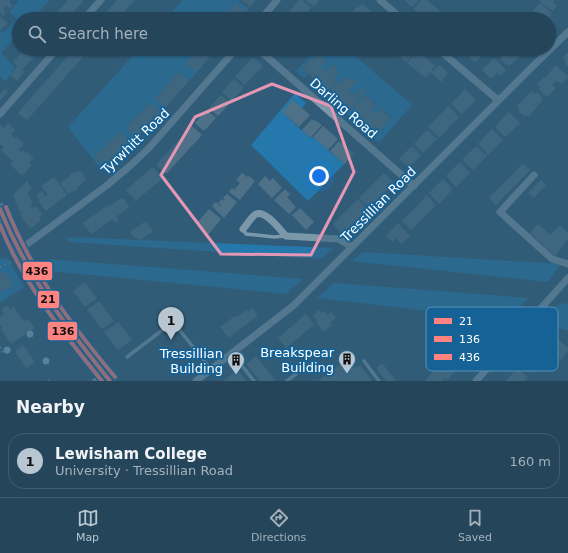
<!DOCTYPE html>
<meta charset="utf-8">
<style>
:root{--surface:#25455b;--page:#314f64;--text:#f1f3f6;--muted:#a3b1bb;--line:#425d71;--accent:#b7c6d0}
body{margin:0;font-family:"DejaVu Sans",sans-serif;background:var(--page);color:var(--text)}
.you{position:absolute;left:319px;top:176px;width:14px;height:14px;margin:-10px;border:3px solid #fff;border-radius:50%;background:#1a73e8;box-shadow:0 0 0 6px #1a73e833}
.badge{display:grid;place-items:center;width:26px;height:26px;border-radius:50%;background:var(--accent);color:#111;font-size:13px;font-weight:700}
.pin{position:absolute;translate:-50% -33px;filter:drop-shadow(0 1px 2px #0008)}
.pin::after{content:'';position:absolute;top:21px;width:14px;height:12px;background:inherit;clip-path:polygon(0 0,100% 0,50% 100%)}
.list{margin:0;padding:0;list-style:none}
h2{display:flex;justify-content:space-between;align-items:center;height:52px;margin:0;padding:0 16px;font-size:17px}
h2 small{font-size:13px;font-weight:400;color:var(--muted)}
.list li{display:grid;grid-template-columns:26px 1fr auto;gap:12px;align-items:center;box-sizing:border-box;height:56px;margin:0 8px 8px;padding:0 8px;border:1px solid var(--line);border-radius:16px}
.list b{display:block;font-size:15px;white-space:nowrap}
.list p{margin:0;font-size:13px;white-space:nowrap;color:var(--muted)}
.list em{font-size:13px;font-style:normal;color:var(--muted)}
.icon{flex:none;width:22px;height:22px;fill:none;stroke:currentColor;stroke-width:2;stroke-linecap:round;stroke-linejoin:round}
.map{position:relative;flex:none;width:568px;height:381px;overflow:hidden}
.search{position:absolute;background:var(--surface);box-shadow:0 1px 3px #0004;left:12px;right:12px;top:12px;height:44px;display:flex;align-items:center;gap:10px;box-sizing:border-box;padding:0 14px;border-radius:22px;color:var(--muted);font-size:15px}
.sheet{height:116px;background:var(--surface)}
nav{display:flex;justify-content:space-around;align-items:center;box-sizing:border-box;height:56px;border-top:1px solid var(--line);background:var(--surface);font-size:11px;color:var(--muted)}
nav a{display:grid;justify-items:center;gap:2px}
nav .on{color:var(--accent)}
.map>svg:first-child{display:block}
.green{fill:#2578ab}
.building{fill:#4f7188}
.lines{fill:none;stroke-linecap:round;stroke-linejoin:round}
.path{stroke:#7b98ab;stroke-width:1.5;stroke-dasharray:2 3;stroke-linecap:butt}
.service{stroke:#7b98ab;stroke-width:3.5}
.minor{stroke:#7b98ab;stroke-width:7}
.trunk{stroke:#7a97aa;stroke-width:12}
.bus-1-casing{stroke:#146296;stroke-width:7}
.bus-2-casing{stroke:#146296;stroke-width:7}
.bus-3-casing{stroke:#146296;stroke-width:7}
.bus-1{stroke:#ff8380;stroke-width:4}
.bus-2{stroke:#ff8380;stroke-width:4}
.bus-3{stroke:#ff8380;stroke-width:4}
.tree{fill:#86aac2}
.marked{fill:none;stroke:#e497b5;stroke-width:3;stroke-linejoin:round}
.labels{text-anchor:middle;stroke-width:3.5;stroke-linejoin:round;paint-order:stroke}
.street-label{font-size:13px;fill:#fff;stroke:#146296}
.poi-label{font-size:13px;fill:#fff;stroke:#146296;text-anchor:end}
.key{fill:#146296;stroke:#5a91b6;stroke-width:1}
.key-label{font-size:11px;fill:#fff}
.line-badge{stroke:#146296;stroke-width:1.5}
.pale-badge-label{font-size:11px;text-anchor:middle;font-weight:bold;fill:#111}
</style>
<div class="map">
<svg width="568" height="381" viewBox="0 0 568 381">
<rect width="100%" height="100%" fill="#315c79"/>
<!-- green -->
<path class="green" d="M19 0H50L32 19H19V33L1 53 15 67 5 82 0 76V31L3 33 17 19 9 12Z
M183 0H238L249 9 246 12 235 3 222 19H165Z
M139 49H198L186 63 197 72 189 81 179 72 155 98 165 108 161 113 151 103 126 128 136 138 131 143 121 132 94 156 104 167 101 169 68 127Z
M316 49H347L412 105 379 143 367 133 371 128 378 134 391 117 381 108 375 114 371 110 376 104 365 95 351 111 358 117 354 121 346 114 366 91 362 88 355 96 349 91 357 81 353 78 351 81 346 76 340 83 338 82 329 92 328 91 337 81 334 78 339 72 333 64 326 72 321 67 326 61 318 54 313 60 310 58 302 68 308 74 304 78 296 71Z
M295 93 306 103 302 108 293 100 283 113 310 138 313 137 344 164 308 201 251 145Z
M67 237 333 248 321 259 69 242Z
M363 252 561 264 548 282 352 261Z
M0 258 8 259 24 287 0 303Z
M47 259 303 279 286 294 51 271Z
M334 283 528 298 508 320 317 298Z
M560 303 568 304V330L538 324Z"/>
<!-- building -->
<path class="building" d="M0 0H11L9 2 13 5 10 9 6 5 3 9 6 12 4 16 0 13Z
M68 0H84L67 19H51Z
M117 0H135L118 19H101Z
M242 0H256L250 7Z
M299 0H302L311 7 302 19H296L288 13Z
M305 0H319L314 7Z
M404 0H418L412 7Z
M421 0H427L440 11 434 19H426L414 9Z
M540 0H555L553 2 557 5 553 11 539 1Z
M235 3 246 12 240 19H222Z
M540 3 552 13 548 19H531L528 16Z
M362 4 378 17 376 19H355L350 14 357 7 358 8Z
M444 13 451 19H438Z
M0 16 8 23 1 30 0 29Z
M25 49H41L22 70 24 72 17 81 10 75 17 67 13 62Z
M74 49H90L27 120 18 113Z
M198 49H216L197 72 186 63Z
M391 49H416L406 62Z
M460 49H475L482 55 475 62 467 55 466 57 458 51Z
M504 49H523L520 52 522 54 509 66 500 59 507 51Z
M419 52 435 66 431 70 432 71 426 78 407 63 414 55 415 57Z
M568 52V66L564 62 566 60 563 57Z
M318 54 326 61 321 67 326 72 333 64 337 68 335 69 339 72 334 78 337 81 328 91 302 68 311 58 313 60Z
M253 57 263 66 245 85 235 77Z
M494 58 506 70 500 76 497 73 491 79 482 70Z
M439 65 448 73 441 82 431 73Z
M556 65 568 77 561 84 557 81 552 85 556 88 547 97 539 89 541 87 537 84 544 77 545 78Z
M179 72 189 81 165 108 155 98Z
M346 76 351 81 353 78 357 81 349 91 355 96 362 88 366 91 350 110 329 92 338 82 340 83Z
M234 79 244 88 231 101 222 92Z
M5 89 8 92 0 101V94Z
M465 89 476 100 462 114 451 104Z
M531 91 535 94 537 92 543 99 541 100 542 101 528 117 526 115 525 117 518 111 520 109 517 106Z
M221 95 230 103 218 116 209 108Z
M365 95 376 105 371 110 375 114 380 108 391 118 378 134 351 111Z
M293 100 310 115 299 127 282 112Z
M151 103 161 113 136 138 126 128Z
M448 106 459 117 439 138 428 127Z
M207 110 216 118 204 131 195 123Z
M509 112 520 123 505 137 495 127Z
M312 119 314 121 315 120 322 125 310 138 302 130Z
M8 123 15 130 11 134 13 137 15 139 17 137 24 143 19 150 21 152 23 150 25 153 26 151 34 158 29 162 32 165 22 176 10 164 13 161 1 150 4 147 0 144V126L1 125 4 128Z
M192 126 202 135 166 174 156 165Z
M323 126 338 139 328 150 313 137Z
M492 129 503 140 488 155 478 144Z
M427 130 437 139 423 153 414 144Z
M121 132 131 143 104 167 94 156Z
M339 141 354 154 344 164 330 151Z
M412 146 421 155 409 168 399 159Z
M476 146 487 156 473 170 462 160Z
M460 162 470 173 456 187 446 176Z
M523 163 530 170 496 205 489 198Z
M153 167 163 178 136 201 126 190Z
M80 170 86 179 77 188 78 189 68 194 60 183 69 177 71 173H75Z
M242 173 247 177 249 176 255 181 240 200 229 192 232 188 234 190 240 183 236 180Z
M384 173 394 183 369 208 359 198Z
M265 176 270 181 273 178 282 188 272 198 258 184Z
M54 177 67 195 46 211 38 201 40 200 36 195 42 191 45 196 48 195 41 186Z
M443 179 453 189 439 204 429 193Z
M541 180 546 185 534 198 528 193Z
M27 181 32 189 27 193 33 203 30 205 32 207 30 208 31 209 36 206 43 214 39 217 41 221 30 229 20 215 22 214 17 208 19 207 15 202 16 200 13 195Z
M285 189 290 194 287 197 296 207 289 214 274 200Z
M227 194 237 202 224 218 212 206 216 202 220 206 221 205 218 203 222 199 224 201 225 200 223 198Z
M427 195 436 205 411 230 402 221Z
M121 198H123L129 206 128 208 116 217 119 221 115 223 112 219 93 233H90L83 223 108 205V207Z
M358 199 368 209 342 234 333 224Z
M300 208 314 222 306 230 292 215Z
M209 209 221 219 208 235 196 224Z
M146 221 153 231 140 240 138 238 136 239 130 232Z
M398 223 410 236 402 244 396 238 393 242 386 236Z
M538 224 550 235 560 225 568 233V239L555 256 530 233Z
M7 272 13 286 0 292V274Z
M85 282 97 298 85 307 73 291Z
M99 301 114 321 102 329 87 310Z
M7 305 10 310 14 307 24 322 28 319 35 328 11 344 1 329 3 328 0 324V317L4 314 1 310Z
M252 308 258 315 229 338 220 327 235 316 237 317 247 310 248 312Z
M319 310 322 313 325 311 328 315 331 312 336 318 330 323 332 325 323 332 316 322 317 321 313 315Z
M306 314 314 325 286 348 278 338Z
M118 322 132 340 118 350 104 332Z
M557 338 568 348V351L561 360 548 348Z
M23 345 35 362 26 368 15 351Z
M536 347 546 356 530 373 520 364Z
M256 356 275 380 273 381H260L246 364Z
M348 358 356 368 360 365 372 381H318Z
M445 359 457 369 447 380 444 378 443 380 444 381H425L433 371 435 372Z
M382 363 396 381H386L376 368Z
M517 368 528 377 524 381H506Z
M238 370 246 381H223Z"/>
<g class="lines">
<!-- path -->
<path class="path" d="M0 267 11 262
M0 347 3 351 0 353
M48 380 49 381"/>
<!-- service -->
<path class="service" d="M243 229 246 234 274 237 285 236
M232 353 254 381
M127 357 173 322 211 369
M364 361 379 381
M287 381 296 374"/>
<!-- minor -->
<path class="minor" d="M380 0 402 19
M84 19 101 0
M261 19 277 0
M258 49 414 186
M438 49 498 100
M0 114 57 49
M534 175 500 212 552 259 568 264
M243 229C247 225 251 217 256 214 266 210 280 230 286 236L338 239 352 247
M18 251 106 186 131 165 149 148 236 49
M96 381 104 375
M196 381 294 305 532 67 568 32
M476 381 568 278"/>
<!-- trunk -->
<path class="trunk" d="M0 209C23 274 67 328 110 381"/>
<!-- bus-1 casing -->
<g class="bus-1-casing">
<path id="bus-1" d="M0 209C27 276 65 325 110 381"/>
</g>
<!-- bus-2 casing -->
<g class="bus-2-casing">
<path id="bus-2" d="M0 225C23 283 63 333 102 381"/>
</g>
<!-- bus-3 casing -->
<g class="bus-3-casing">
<path id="bus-3" d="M6 207C32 273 70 323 115 377"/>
</g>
<!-- bus-1 -->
<use href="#bus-1" class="bus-1"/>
<!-- bus-2 -->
<use href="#bus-2" class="bus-2"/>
<!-- bus-3 -->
<use href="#bus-3" class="bus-3"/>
</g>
<!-- trees -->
<g class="tree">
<circle cx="30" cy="334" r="3.5"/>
<circle cx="7" cy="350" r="3.5"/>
<circle cx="46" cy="361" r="3.5"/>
</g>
<!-- marked area -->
<path d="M0 0H568V381H0ZM272 84 331 106 354 172 311 255 221 254 161 175 195 117Z" fill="#315c79" fill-opacity=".55" fill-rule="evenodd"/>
<path class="marked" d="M272 84 331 106 354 172 311 255 221 254 161 175 195 117Z"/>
<!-- icons -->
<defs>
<g id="building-pin" transform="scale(0.9)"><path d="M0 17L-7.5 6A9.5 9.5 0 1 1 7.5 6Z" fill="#b7c6d0" stroke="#146296"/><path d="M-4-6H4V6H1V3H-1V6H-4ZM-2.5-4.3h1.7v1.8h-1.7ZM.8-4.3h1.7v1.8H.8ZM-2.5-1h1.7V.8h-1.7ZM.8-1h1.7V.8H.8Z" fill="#111"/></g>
</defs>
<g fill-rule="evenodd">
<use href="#building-pin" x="347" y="359"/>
<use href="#building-pin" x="236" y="360"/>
</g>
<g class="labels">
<!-- street labels -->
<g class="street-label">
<text transform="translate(344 108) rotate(41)" y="5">Darling Road</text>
<text transform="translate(135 141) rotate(-44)" y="5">Tyrwhitt Road</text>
<text transform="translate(378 204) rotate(-45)" y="5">Tressillian Road</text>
</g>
<!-- poi labels -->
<g class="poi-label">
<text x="334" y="357">Breakspear<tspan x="334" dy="15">Building</tspan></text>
<text x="223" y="358">Tressillian<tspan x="223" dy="15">Building</tspan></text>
</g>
</g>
<!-- legend -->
<rect x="426" y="307" width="132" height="64" rx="6" class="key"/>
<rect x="434" y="318" width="18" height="6" fill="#ff8380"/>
<rect x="434" y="336" width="18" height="6" fill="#ff8380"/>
<rect x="434" y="354" width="18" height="6" fill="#ff8380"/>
<g class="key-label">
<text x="459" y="325">21</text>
<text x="459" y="343">136</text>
<text x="459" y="361">436</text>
</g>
<g class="line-badge">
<rect x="22" y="261" width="31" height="20" rx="4" fill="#ff8380"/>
<rect x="37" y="290" width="23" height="19" rx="4" fill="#ff8380"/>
<rect x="47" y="321" width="31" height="20" rx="4" fill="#ff8380"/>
</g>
<g class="pale-badge-label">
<text x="37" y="275">436</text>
<text x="48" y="303">21</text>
<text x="63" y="335">136</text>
</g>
</svg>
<div class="you"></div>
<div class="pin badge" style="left:171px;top:340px">1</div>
<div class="search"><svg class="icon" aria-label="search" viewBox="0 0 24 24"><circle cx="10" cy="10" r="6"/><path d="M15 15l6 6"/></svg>Search here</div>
</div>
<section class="sheet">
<h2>Nearby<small></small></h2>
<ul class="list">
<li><span class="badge">1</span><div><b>Lewisham College</b><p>University · Tressillian Road</p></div><em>160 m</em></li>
</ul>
</section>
<nav>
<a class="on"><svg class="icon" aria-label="map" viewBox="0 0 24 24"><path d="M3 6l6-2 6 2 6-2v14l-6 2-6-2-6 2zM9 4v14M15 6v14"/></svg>Map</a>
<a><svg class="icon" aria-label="directions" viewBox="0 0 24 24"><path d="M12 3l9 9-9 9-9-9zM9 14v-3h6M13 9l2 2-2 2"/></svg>Directions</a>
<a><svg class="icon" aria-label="saved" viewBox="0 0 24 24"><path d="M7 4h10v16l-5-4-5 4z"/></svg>Saved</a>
</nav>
